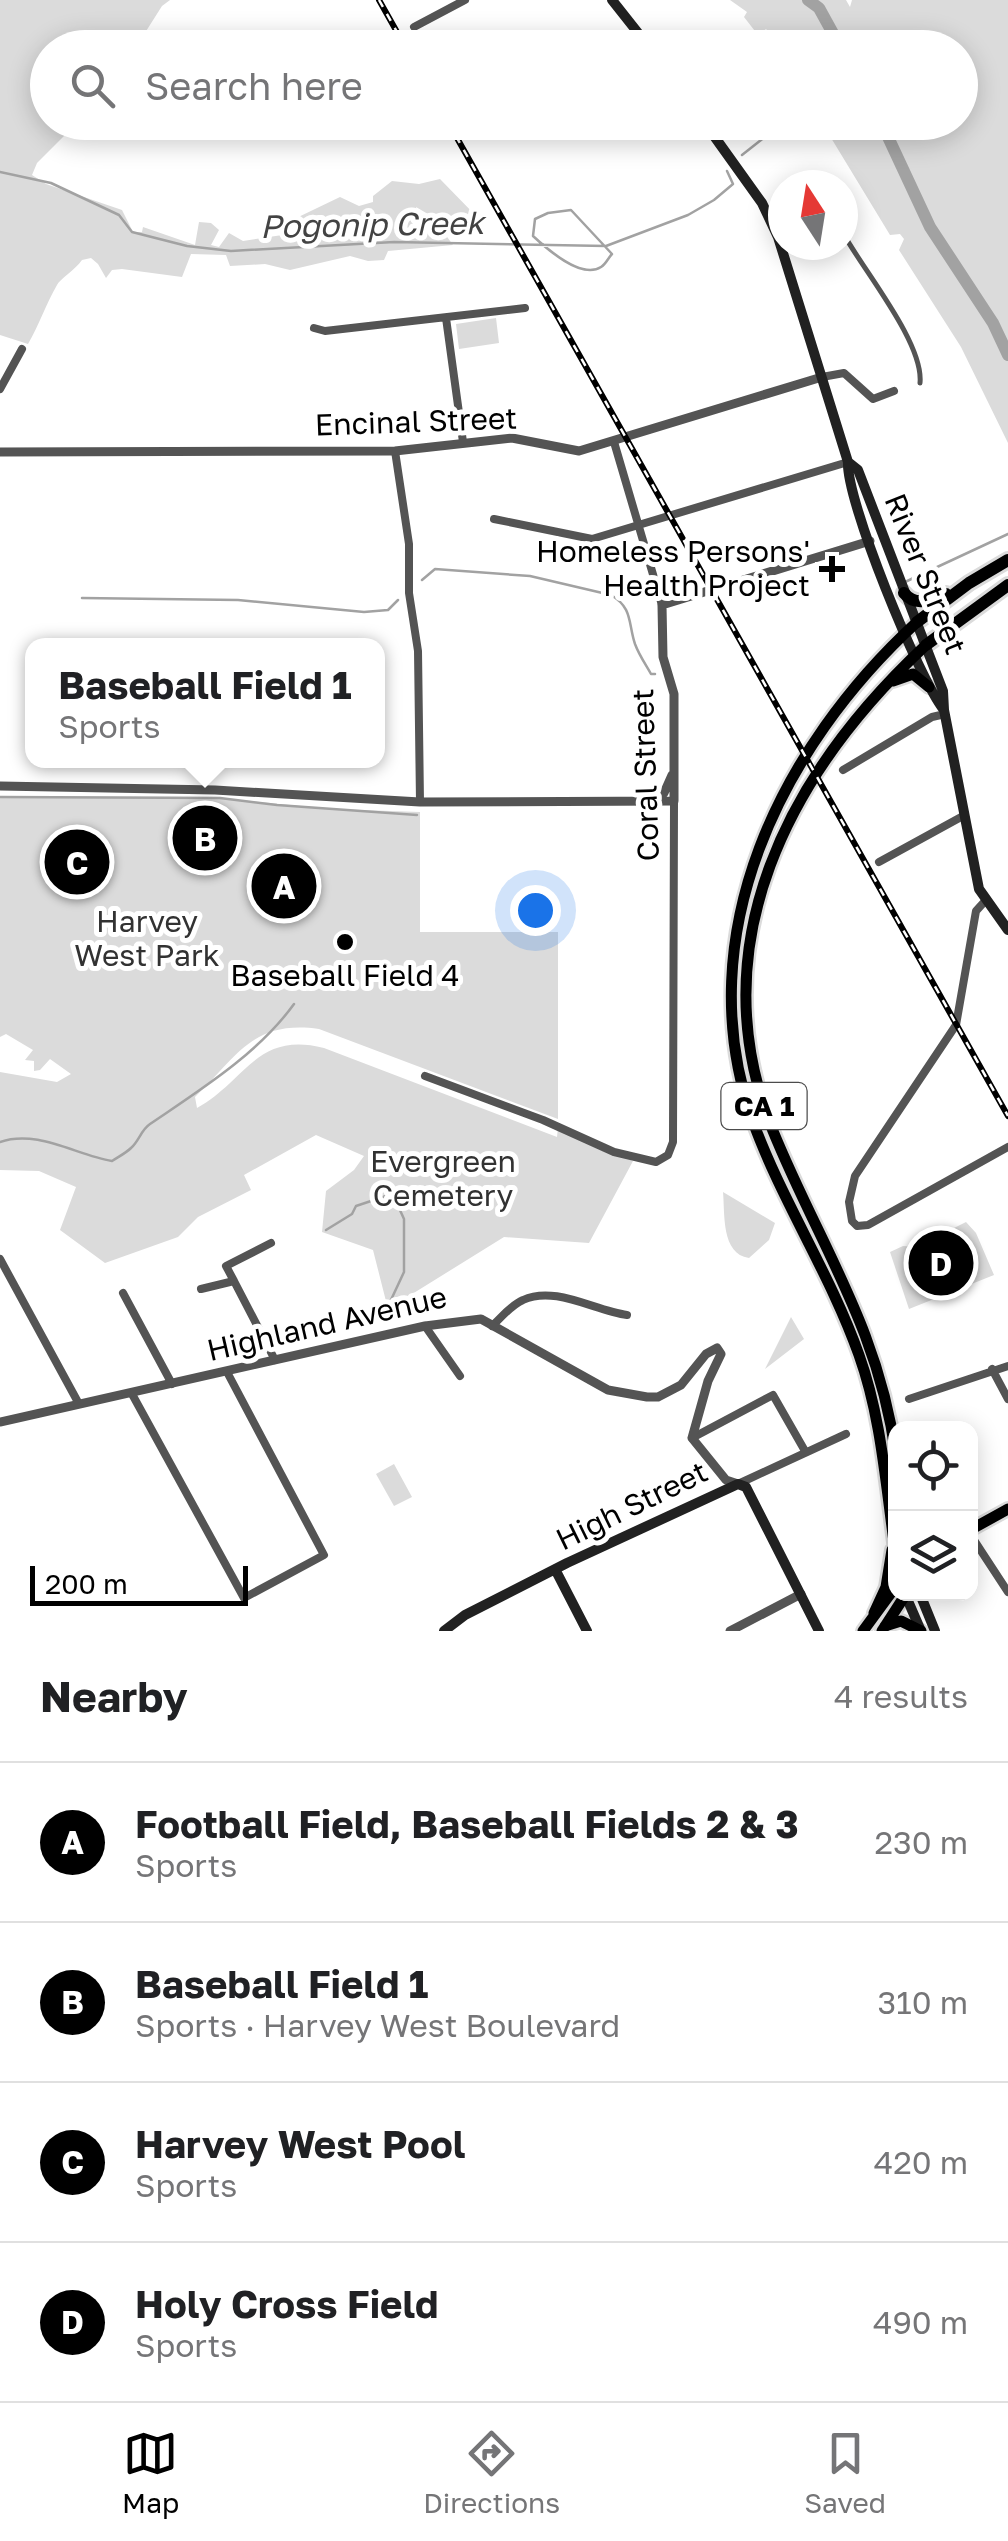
<!DOCTYPE html>
<meta charset="utf-8">
<style>
:root{--surface:#fff;--page:#f6f6f6;--text:#202124;--muted:#757577;--line:#e0e0e0;--accent:#000}
body{margin:0;font-family:"Golos Text",sans-serif;background:var(--page);color:var(--text)}
.controls{position:absolute;right:30px;bottom:30px;display:grid;overflow:hidden;border-radius:20px;box-shadow:0 5px 25px #0003}
.controls button{width:90px;height:90px;display:grid;place-items:center;padding:0;border:0;border-bottom:2px solid var(--line);background:var(--surface);color:var(--text);font:50px sans-serif}
.compass{position:absolute;left:768px;top:170px;width:90px;height:90px;border-radius:50%;background:var(--surface);box-shadow:0 5px 25px #0003;rotate:348deg}
.scale{position:absolute;left:30px;bottom:25px;width:218px;box-sizing:border-box;padding-left:10px;border:5px solid #000;border-top:0;font-size:28px;line-height:35px;white-space:nowrap;color:#000;-webkit-text-stroke:8px #fff;paint-order:stroke}
.you{position:absolute;left:535px;top:910px;width:35px;height:35px;margin:-25px;border:8px solid #fff;border-radius:50%;background:#1a73e8;box-shadow:0 0 0 15px #1a73e833}
.badge{display:grid;place-items:center;width:65px;height:65px;border-radius:50%;background:var(--accent);color:#fff;font-size:32px;font-weight:700}
.pin{position:absolute;translate:-50% -50%;border:5px solid #fff;box-shadow:0 2px 10px #0006}
.popup{position:absolute;left:25px;top:638px;width:360px;height:130px;box-sizing:border-box;display:grid;place-content:center;border-radius:20px;background:var(--surface);filter:drop-shadow(0 2px 8px #0005);font-size:32px;white-space:nowrap;color:var(--muted)}
.popup b{font-size:38px;color:var(--text)}
.popup::after{content:'';position:absolute;left:50%;top:100%;margin-left:-20px;border:20px solid transparent;border-top-color:var(--surface)}
.list{margin:0;padding:0;list-style:none}
h2{display:flex;justify-content:space-between;align-items:center;height:130px;margin:0;padding:0 40px;font-size:42px}
h2 small{font-size:32px;font-weight:400;color:var(--muted)}
.list li{display:grid;grid-template-columns:65px 1fr auto;gap:30px;align-items:center;box-sizing:border-box;height:160px;padding:0 40px;border-top:2px solid var(--line)}
.list b{display:block;font-size:38px;white-space:nowrap}
.list p{margin:0;font-size:32px;white-space:nowrap;color:var(--muted)}
.list em{font-size:32px;font-style:normal;color:var(--muted)}
.icon{flex:none;width:55px;height:55px;fill:none;stroke:currentColor;stroke-width:2;stroke-linecap:round;stroke-linejoin:round}
.map{position:relative;flex:none;width:1008px;height:1631px;overflow:hidden}
.search{position:absolute;background:var(--surface);box-shadow:0 5px 25px #0003;left:30px;right:30px;top:30px;height:110px;display:flex;align-items:center;gap:25px;box-sizing:border-box;padding:0 35px;border-radius:55px;color:var(--muted);font-size:38px}
.sheet{height:770px;background:var(--surface)}
nav{display:flex;justify-content:space-around;align-items:center;box-sizing:border-box;height:140px;border-top:2px solid var(--line);background:var(--surface);font-size:28px;color:var(--muted)}
nav a{display:grid;justify-items:center;gap:5px}
nav .on{color:var(--accent)}
.map>svg:first-child{display:block}
.green{fill:#dbdbdb}
.lines{fill:none;stroke-linecap:round;stroke-linejoin:round}
.stream{stroke:#a2a2a2;stroke-width:2.5}
.river{stroke:#a2a2a2;stroke-width:12}
.primary-casing{stroke:#dbdbdb;stroke-width:16}
.trunk-casing{stroke:#dbdbdb;stroke-width:16}
.motorway-casing{stroke:#dbdbdb;stroke-width:18}
.pedestrian{stroke:#545454;stroke-width:5}
.minor{stroke:#545454;stroke-width:8}
.tertiary{stroke:#545454;stroke-width:9}
.secondary{stroke:#212121;stroke-width:10}
.primary{stroke:#000;stroke-width:11}
.trunk{stroke:#000;stroke-width:11}
.motorway{stroke:#000;stroke-width:12}
.rail-casing{stroke:#000;stroke-width:6}
.rail{stroke:#fff;stroke-width:2.5;stroke-dasharray:8;stroke-linecap:butt}
.poi-dot{fill:#000;stroke:#fff;stroke-width:4}
.labels{text-anchor:middle;stroke-width:10;stroke-linejoin:round;paint-order:stroke}
.shield{fill:#fff;stroke:#4c4c4c;stroke-width:2.5}
.shield-label{font-size:28px;font-weight:bold;fill:#000}
.street-label{font-size:30px;fill:#000;stroke:#fff}
.poi-label{font-size:30px;fill:#000;stroke:#fff;text-anchor:end}
.park-label{font-size:30px;fill:#323232;stroke:#fff}
.water-label{font-size:32px;font-style:italic;fill:#434343;stroke:#fff}
</style>
<div class="map">
<svg width="1008" height="1631" viewBox="0 0 1008 1631">
<rect width="100%" height="100%" fill="#fff"/>
<!-- green -->
<path class="green" d="M0 0H170L162 6 136 47 48 48V122L77 123 37 163 32 175 46 184 122 210 133 232H142L143 227 195 245 199 222 211 223 219 230 211 245 219 247 229 233 243 241 289 234 288 222 340 197 359 206 373 202V196L392 181 419 184 440 179 478 218 460 219 450 227 416 207 418 215 442 230 453 245 388 251 384 260 368 261 350 256 290 270 265 264 230 266 226 255 191 254 182 277 122 269 112 270 106 278 98 264 91 258 82 260C75 270 60 279 57 285 46 304 39 325 28 344L0 335Z
M730 0H846L850 7 852 0H1008V443L961 347 899 250 904 239 900 234 890 235 822 123 960 122V48L782 47 766 29 758 35 744 17 747 12Z
M496 318 499 343 459 349 456 324Z
M0 796 209 797 332 809 420 812V932H558V1119L319 1029C252 1020 238 1056 195 1097L197 1108C246 1081 256 1031 324 1048L557 1137 558 1127 633 1161 589 1243 504 1237 388 1309 373 1250 322 1232 326 1191 354 1170 364 1156 316 1135 244 1175 251 1190 198 1217 178 1237 105 1263 60 1230 76 1187 39 1171 0 1170V1072L57 1082 71 1074 50 1059 40 1070 34 1071V1061L25 1060 33 1050 6 1034 0 1037Z
M723 1192 775 1223 769 1240 749 1258C721 1254 725 1214 723 1192Z
M966 1222 976 1233 994 1275 909 1309 890 1252 903 1246 916 1247Z
M791 1317 804 1339 765 1369Z
M394 1464 412 1497 394 1506 376 1474Z"/>
<g class="lines">
<!-- stream -->
<path class="stream" d="M854 122 867 135 876 133 889 136
M742 155 784 122
M0 172 51 183 119 215 132 232 187 246 231 251 394 242 606 246 688 215 714 200 733 184 727 171
M571 210 612 254C608 258 606 264 601 267 581 280 546 248 533 236L535 219 548 213Z
M422 580 435 569 530 576 611 595C633 608 628 623 635 644 639 655 646 665 651 674H655
M905 582 1008 534
M82 598 238 600 364 612 388 610 398 600
M0 797 220 798 277 805 417 815
M0 1142C37 1129 76 1155 112 1161 118 1157 126 1153 131 1148 139 1141 141 1130 150 1124 200 1090 258 1054 294 1004
M326 1230 352 1214 356 1206 389 1195 394 1197 404 1219V1272L390 1302"/>
<!-- river -->
<path class="river" d="M808 0 819 8 841 48
M881 122 930 227 993 323 1008 355"/>
<!-- primary casing -->
<g class="primary-casing">
<path id="primary" d="M970 1530 1008 1509"/>
</g>
<!-- trunk casing -->
<g class="trunk-casing">
<path id="trunk" d="M893 681 913 674 929 687
M896 1456C879 1328 820 1246 773 1131 698 944 789 773 926 645
M896 1556C886 1489 882 1419 859 1355 830 1273 781 1200 752 1119 688 934 781 747 917 622
M874 1613 886 1587 892 1550
M885 1626 901 1621 921 1631
M863 1631 896 1586
M882 1631 906 1594"/>
</g>
<!-- motorway casing -->
<g class="motorway-casing">
<path id="motorway" d="M904 593C916 608 932 599 946 594
M917 622 969 583 1008 560
M926 645 1008 585"/>
</g>
<!-- pedestrian -->
<path class="pedestrian" d="M834 185 836 182
M843 233C863 270 924 343 920 383"/>
<!-- minor -->
<path class="minor" d="M414 27 465 0
M166 122C210 131 261 131 305 122
M446 318 463 442
M314 328 325 331 525 308
M822 377 844 373 873 399 894 391
M0 389 22 349
M614 442 662 605
M395 451 409 544V593L418 651 420 802
M494 519 592 539 848 462
M843 770 932 717 945 714
M879 862 963 816
M986 900 976 911 956 1025 855 1176 849 1202 852 1221 857 1226 868 1225 1008 1147
M425 1076 543 1120 614 1152 656 1162 668 1155 673 1142 674 801
M0 1259 79 1404
M234 1281 275 1360
M201 1289 234 1281 226 1266 271 1243
M123 1293 172 1384
M425 1326 460 1376
M492 1326C502 1317 511 1305 523 1300 555 1285 595 1311 627 1315
M992 1369 1008 1399
M132 1394 244 1598 324 1555 227 1372
M909 1399 1008 1366
M692 1438 773 1395 805 1451
M738 1484 846 1434
M970 1534 1008 1592"/>
<!-- tertiary -->
<path class="tertiary" d="M0 452 395 451 512 438 579 451 822 377
M0 786 215 790 420 802 674 801V694L663 657 662 605 870 541
M652 800 664 793 672 775
M0 1422 425 1326 481 1319 608 1390 647 1397H658L681 1385 706 1354 717 1348 721 1354 708 1381 692 1438 726 1480 738 1484
M730 1631 801 1594"/>
<!-- secondary -->
<path class="secondary" d="M612 0 650 48
M704 122 762 203 778 237 848 462C846 501 918 677 944 710
M848 462 858 470 943 691 944 710 979 889 1008 930
M556 1571 587 1631
M905 1594 921 1631
M920 1594 935 1631
M444 1631 465 1615 567 1563 738 1484 746 1487 819 1631"/>
<!-- primary -->
<use href="#primary" class="primary"/>
<!-- trunk -->
<use href="#trunk" class="trunk"/>
<!-- motorway -->
<use href="#motorway" class="motorway"/>
<!-- rail casing -->
<g class="rail-casing">
<path id="rail" d="M379 0 406 48
M448 122 1008 1116"/>
</g>
<!-- rail -->
<use href="#rail" class="rail"/>
</g>
<!-- markers -->
<g class="poi-dot">
<path d="M827 554h10v10h10v10h-10v10h-10v-10h-10v-10h10z"/>
<circle cx="345" cy="942" r="10"/>
</g>
<g class="labels">
<!-- shield labels -->
<rect class="shield" x="721.5" y="1083" width="85" height="46" rx="8"/>
<g class="shield-label">
<text x="764" y="1116">CA 1</text>
</g>
<!-- street labels -->
<g class="street-label">
<text transform="translate(416 422) rotate(-2)" y="10">Encinal Street</text>
<text transform="translate(925 574) rotate(68)" y="10">River Street</text>
<text transform="translate(646 775) rotate(-92)" y="10">Coral Street</text>
<text transform="translate(327 1324) rotate(-13)" y="10">Highland Avenue</text>
<text transform="translate(632 1506) rotate(-26)" y="10">High Street</text>
</g>
<!-- poi labels -->
<g class="poi-label">
<text x="810" y="562">Homeless Persons'<tspan x="810" dy="34">Health Project</tspan></text>
<text x="345" y="986" text-anchor="middle">Baseball Field 4</text>
</g>
<!-- park labels -->
<g class="park-label">
<text x="147" y="932">Harvey<tspan x="147" dy="34">West Park</tspan></text>
<text x="443" y="1172">Evergreen<tspan x="443" dy="34">Cemetery</tspan></text>
</g>
<!-- water labels -->
<g class="water-label">
<text transform="translate(372 225) rotate(-1)" y="11">Pogonip Creek</text>
</g>
</g>
</svg>
<div class="controls">
<button><svg class="icon" aria-label="locate" viewBox="0 0 24 24"><circle cx="12" cy="12" r="6"/><path d="M12 2v4M12 18v4M2 12h4M18 12h4"/></svg></button>
<button><svg class="icon" aria-label="layers" viewBox="0 0 24 24"><path d="M12 4l9 5-9 5-9-5zM3 14l9 5 9-5"/></svg></button>
</div>
<svg class="compass" viewBox="-18 -18 36 36"><path d="M0-13l5 13h-10z" fill="#e53935"/><path d="M0 13l5-13h-10z" fill="#757577"/></svg>
<div class="scale">200 m</div>
<div class="you"></div>
<div class="pin badge" style="left:284px;top:886px">A</div>
<div class="pin badge" style="left:205px;top:838px">B</div>
<div class="popup"><b>Baseball Field 1</b>Sports</div>
<div class="pin badge" style="left:77px;top:862px">C</div>
<div class="pin badge" style="left:941px;top:1263px">D</div>
<div class="search"><svg class="icon" aria-label="search" viewBox="0 0 24 24"><circle cx="10" cy="10" r="6"/><path d="M15 15l6 6"/></svg>Search here</div>
</div>
<section class="sheet">
<h2>Nearby<small>4 results</small></h2>
<ul class="list">
<li><span class="badge">A</span><div><b>Football Field, Baseball Fields 2 &amp; 3</b><p>Sports</p></div><em>230 m</em></li>
<li><span class="badge">B</span><div><b>Baseball Field 1</b><p>Sports · Harvey West Boulevard</p></div><em>310 m</em></li>
<li><span class="badge">C</span><div><b>Harvey West Pool</b><p>Sports</p></div><em>420 m</em></li>
<li><span class="badge">D</span><div><b>Holy Cross Field</b><p>Sports</p></div><em>490 m</em></li>
</ul>
</section>
<nav>
<a class="on"><svg class="icon" aria-label="map" viewBox="0 0 24 24"><path d="M3 6l6-2 6 2 6-2v14l-6 2-6-2-6 2zM9 4v14M15 6v14"/></svg>Map</a>
<a><svg class="icon" aria-label="directions" viewBox="0 0 24 24"><path d="M12 3l9 9-9 9-9-9zM9 14v-3h6M13 9l2 2-2 2"/></svg>Directions</a>
<a><svg class="icon" aria-label="saved" viewBox="0 0 24 24"><path d="M7 4h10v16l-5-4-5 4z"/></svg>Saved</a>
</nav>
